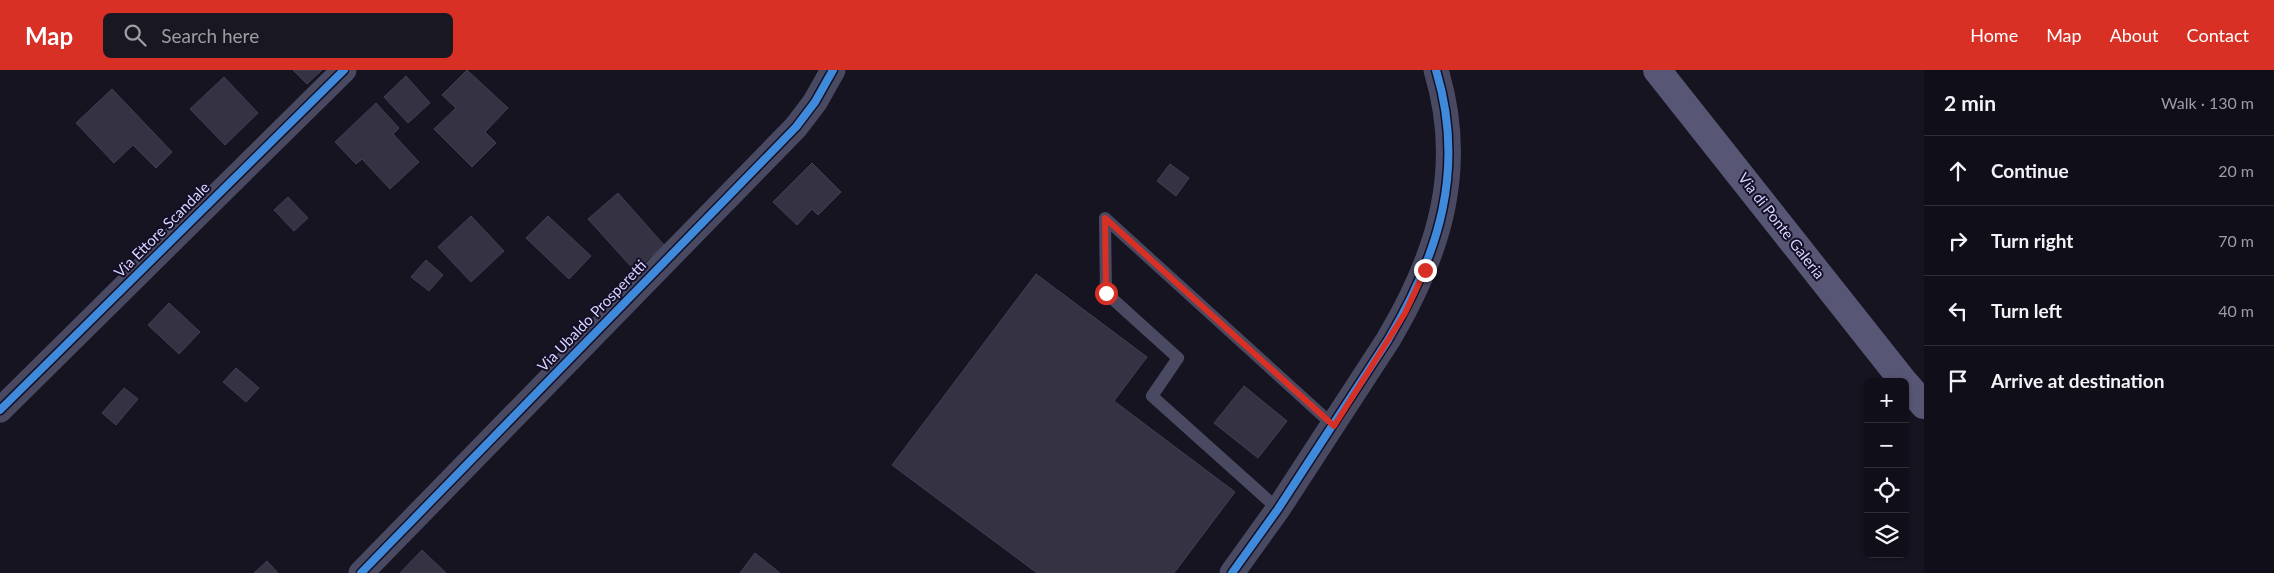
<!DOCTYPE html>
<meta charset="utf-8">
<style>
:root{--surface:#100f19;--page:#191822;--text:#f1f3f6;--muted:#9c9ca2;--line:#302f38;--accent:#d93025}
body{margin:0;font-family:Lato,sans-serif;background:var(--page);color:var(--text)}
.controls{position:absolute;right:15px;bottom:15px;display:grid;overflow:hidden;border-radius:8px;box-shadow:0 1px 4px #0004}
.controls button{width:45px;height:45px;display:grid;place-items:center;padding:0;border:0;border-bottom:1px solid var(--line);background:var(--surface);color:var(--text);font:25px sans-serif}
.stop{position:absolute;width:15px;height:15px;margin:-11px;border:4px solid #d93025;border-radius:50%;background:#fff}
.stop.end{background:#d93025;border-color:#fff;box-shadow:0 1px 5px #0008}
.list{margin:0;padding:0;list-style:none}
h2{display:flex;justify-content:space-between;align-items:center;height:65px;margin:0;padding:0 20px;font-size:21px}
h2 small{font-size:16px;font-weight:400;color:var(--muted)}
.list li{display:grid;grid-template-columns:32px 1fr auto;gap:15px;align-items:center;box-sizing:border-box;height:70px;padding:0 20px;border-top:1px solid var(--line)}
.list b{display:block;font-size:19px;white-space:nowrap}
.list em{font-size:16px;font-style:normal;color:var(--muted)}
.icon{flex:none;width:28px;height:28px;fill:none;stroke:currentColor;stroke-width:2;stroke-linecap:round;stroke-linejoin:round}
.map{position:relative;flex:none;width:1924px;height:503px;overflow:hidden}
header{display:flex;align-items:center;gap:30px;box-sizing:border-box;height:70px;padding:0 25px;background:var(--accent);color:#fff}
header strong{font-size:24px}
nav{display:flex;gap:28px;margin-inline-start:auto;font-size:18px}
.search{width:350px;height:45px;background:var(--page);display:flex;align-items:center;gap:12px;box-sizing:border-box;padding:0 18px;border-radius:8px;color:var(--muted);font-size:19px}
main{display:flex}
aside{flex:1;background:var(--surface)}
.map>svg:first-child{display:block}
.building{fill:#343243;stroke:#433f54}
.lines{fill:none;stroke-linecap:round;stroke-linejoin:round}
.lane{stroke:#4a4962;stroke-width:12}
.street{stroke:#4a4962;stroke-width:25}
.secondary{stroke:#575674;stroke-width:28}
.cycleway-casing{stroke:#130f26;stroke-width:11}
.cycleway{stroke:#408adc;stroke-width:8}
.route{stroke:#d93025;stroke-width:6}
.labels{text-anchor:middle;stroke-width:4;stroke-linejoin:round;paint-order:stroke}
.street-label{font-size:15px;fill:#d9d4ff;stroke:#130f26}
</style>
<header>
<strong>Map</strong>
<div class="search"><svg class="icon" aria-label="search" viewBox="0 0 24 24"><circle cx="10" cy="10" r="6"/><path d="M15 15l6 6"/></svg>Search here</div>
<nav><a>Home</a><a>Map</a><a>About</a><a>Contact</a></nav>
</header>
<main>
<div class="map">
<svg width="1924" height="503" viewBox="0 0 1924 503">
<rect width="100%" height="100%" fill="#161421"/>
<!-- building -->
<path class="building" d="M293 0H322L307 14Z
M467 0 508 38 485 62 496 73 472 97 434 59 456 38 442 25Z
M406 6 430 33 408 53 384 27Z
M224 7 258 43 225 75 190 39Z
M112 19 172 82 156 98 133 75 114 93 76 53Z
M376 33 399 58 393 64 419 92 390 119 362 89 356 94 335 72Z
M812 93 841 122 818 145 812 139 797 155 773 132Z
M1170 94 1189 108 1176 126 1157 111Z
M618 123 664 175 635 201 588 149Z
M288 127 308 148 294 161 274 140Z
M471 146 504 181 471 212 438 177Z
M548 146 591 186 569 209 526 168Z
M426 190 443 205 429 221 411 207Z
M1036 204 1147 287 1114 331 1235 422 1174 503H1037L892 395Z
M169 233 200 262 179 284 148 255Z
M236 298 259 318 246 332 223 312Z
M1244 316 1287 351 1258 388 1214 353Z
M124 318 138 329 116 355 102 343Z
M422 480 446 503H400Z
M755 483 780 503H740Z
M267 491 278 503H254Z"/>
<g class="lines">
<!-- lane -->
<path class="lane" d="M1278 439 1152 326 1178 288 1106 223 1105 148 1334 356"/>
<!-- street -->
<path class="street" d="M0 340 344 0
M361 503 796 57 815 32 833 0
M1232 503 1278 439 1388 270C1439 184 1466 99 1436 0"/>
<!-- secondary -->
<path class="secondary" d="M1657 0 1904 312
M1905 313 1924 335"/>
<!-- cycleway casing -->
<g class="cycleway-casing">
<path id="cycleway" d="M0 340 344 0
M361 503 796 57 815 32 833 0
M1232 503 1278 439 1388 270C1439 184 1466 99 1436 0"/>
</g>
<!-- cycleway -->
<use href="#cycleway" class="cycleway"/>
</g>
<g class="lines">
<!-- route -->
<path class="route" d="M1106 223 1105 148 1334 356 1405 243 1425 200"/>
</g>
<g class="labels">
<!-- street labels -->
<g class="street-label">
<text transform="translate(1781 156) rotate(52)" y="5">Via di Ponte Galeria</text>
<text transform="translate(162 160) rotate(-45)" y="5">Via Ettore Scandale</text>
<text transform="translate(592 246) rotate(-46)" y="5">Via Ubaldo Prosperetti</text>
</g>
</g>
</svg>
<div class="controls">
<button>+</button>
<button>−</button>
<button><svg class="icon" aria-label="locate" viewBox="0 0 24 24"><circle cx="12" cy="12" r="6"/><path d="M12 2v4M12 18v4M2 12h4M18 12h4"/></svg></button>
<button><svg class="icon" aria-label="layers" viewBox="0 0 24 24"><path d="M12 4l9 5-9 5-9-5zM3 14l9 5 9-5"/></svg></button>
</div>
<div class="stop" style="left:1106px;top:223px"></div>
<div class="stop end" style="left:1425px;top:200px"></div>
</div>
<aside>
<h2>2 min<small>Walk · 130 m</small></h2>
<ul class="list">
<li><svg class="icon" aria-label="ahead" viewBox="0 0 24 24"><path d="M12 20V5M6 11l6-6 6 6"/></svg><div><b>Continue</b></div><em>20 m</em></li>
<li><svg class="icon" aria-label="right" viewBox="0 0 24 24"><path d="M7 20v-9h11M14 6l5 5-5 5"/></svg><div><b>Turn right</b></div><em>70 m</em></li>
<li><svg class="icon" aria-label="left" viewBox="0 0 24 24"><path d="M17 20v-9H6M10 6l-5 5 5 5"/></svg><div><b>Turn left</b></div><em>40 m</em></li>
<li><svg class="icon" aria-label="arrive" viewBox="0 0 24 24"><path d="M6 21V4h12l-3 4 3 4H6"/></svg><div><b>Arrive at destination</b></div></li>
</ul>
</aside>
</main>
